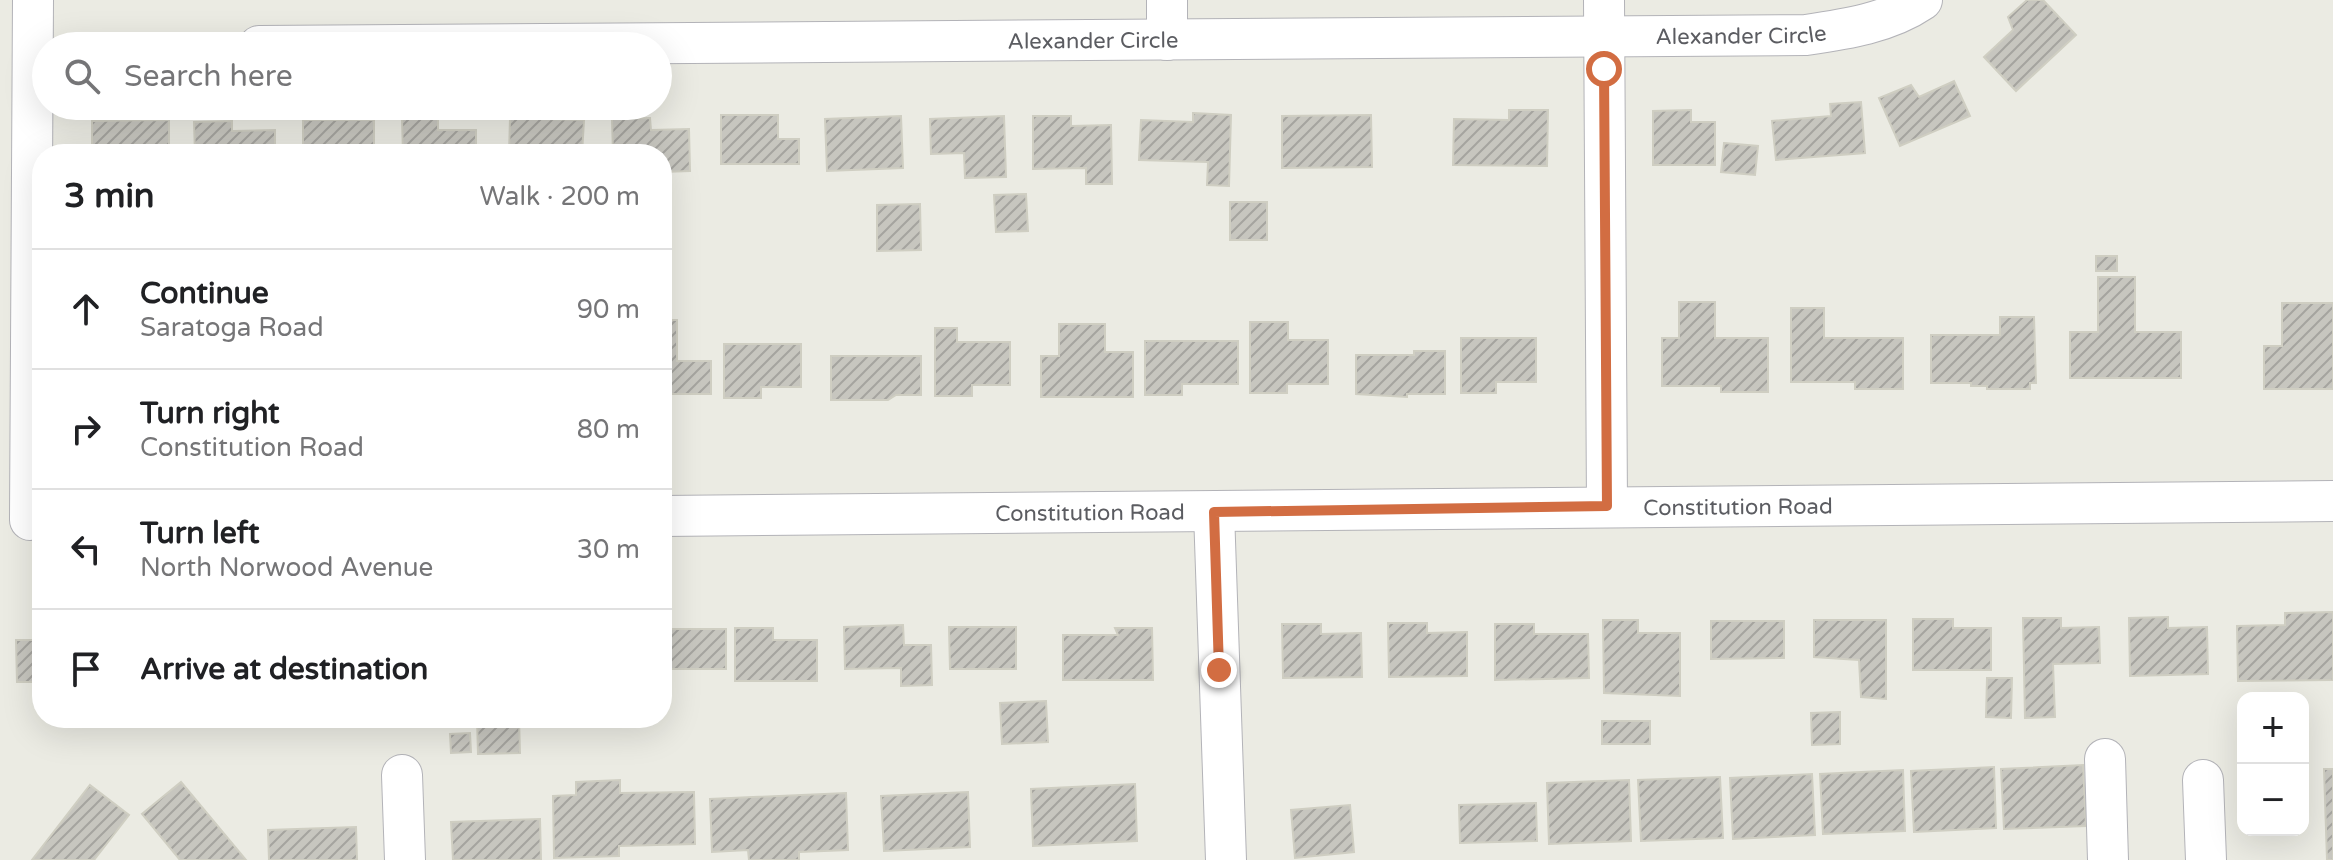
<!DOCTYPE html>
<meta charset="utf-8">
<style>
:root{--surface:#fff;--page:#f6f6f6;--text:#202124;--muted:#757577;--line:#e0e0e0}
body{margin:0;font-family:"Varela Round",sans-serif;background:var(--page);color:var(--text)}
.controls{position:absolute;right:24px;bottom:24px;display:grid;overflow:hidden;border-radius:16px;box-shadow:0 8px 32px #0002}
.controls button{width:72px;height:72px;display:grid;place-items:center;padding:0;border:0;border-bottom:2px solid var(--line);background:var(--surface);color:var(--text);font:40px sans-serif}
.stop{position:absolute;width:24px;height:24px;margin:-18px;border:6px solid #d26d42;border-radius:50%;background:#fff}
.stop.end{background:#d26d42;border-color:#fff;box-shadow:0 2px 8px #0008}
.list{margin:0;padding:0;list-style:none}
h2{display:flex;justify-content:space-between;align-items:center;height:104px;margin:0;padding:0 32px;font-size:34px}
h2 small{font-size:26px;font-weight:400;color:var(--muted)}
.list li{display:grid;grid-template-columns:52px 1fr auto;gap:24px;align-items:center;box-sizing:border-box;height:120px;padding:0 32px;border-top:2px solid var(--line)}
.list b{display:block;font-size:30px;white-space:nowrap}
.list p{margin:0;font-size:26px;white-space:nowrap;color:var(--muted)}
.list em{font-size:26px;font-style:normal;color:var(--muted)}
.icon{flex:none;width:44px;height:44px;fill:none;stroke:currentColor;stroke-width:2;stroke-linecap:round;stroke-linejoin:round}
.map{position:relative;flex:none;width:2333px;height:860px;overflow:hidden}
.search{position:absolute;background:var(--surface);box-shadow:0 8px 32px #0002;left:32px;top:32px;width:640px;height:88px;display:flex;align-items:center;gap:20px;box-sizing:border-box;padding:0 28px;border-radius:44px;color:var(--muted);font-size:30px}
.panel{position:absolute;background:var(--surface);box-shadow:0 8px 32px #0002;left:32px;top:144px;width:640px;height:584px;border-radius:32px}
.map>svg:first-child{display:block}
.building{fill:url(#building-hatch);stroke:#cfcec2;stroke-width:2}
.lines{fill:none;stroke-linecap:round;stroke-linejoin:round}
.minor-casing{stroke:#b3b3b8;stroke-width:42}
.minor{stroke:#fff;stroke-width:40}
.route{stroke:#d26d42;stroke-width:10}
.labels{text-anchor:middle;stroke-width:8;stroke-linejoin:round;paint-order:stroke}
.street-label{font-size:22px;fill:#5b5c61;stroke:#fff}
</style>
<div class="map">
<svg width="2333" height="860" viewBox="0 0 2333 860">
<defs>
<pattern id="building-hatch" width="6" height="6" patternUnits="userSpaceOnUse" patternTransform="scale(2)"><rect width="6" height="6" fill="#c7c6bf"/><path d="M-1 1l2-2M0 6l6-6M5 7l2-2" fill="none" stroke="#a5a49f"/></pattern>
</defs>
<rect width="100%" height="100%" fill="#ebebe3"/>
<!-- building -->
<path class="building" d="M2027 0H2043L2076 35 2016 91 1984 57 2013 30 2008 17Z
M1954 81 1970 116 1900 146 1879 98 1911 85 1919 97Z
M1861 102 1865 153 1776 160 1772 121 1831 116 1830 104Z
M1509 110H1548L1547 166 1453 165 1454 119 1509 120Z
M1691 110V122H1715V165H1653V111Z
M1193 113 1231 115 1229 186 1207 185 1208 162 1139 160 1141 120 1193 122Z
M721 115H778V139H799V164H721Z
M1371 115 1372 167 1282 168V116Z
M901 116 903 168 827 171 825 119Z
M1004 116 1006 177 965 178 964 153 931 154 930 119Z
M1033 116H1071V126L1111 125 1112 184H1086V168L1033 169Z
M438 118V130H476V154H403L402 119Z
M510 118 584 120 582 154H509Z
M650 118 651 130 689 129 690 171 662 172V154H613L612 119Z
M169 120V154H92V121Z
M303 120H374V154H303Z
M232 121V131L275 130V154H195L194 122Z
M1724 143 1758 146 1755 175 1721 172Z
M1026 194 1028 231 996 232 994 195Z
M1230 202H1267V240H1230Z
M920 204 921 250 877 251V205Z
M2096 256H2117V271H2096Z
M2098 277H2135V332H2181V378H2070V332H2098Z
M1679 302H1715V338H1768V392H1721V386H1662V338H1679Z
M2282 303H2333V389H2264V346H2282Z
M1791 308H1824V338H1903V389H1855V382H1791Z
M2000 317H2034L2036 383H2030V389H1987V386H1971V383H1931V335H2000Z
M662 320H677V361H711V394H662Z
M1250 322H1288V340H1328V384H1287V393H1250Z
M1059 324H1105V352H1133V397H1041V356H1059Z
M935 328H957V342H1010V385H972V396H935Z
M1461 338H1536V382H1496V393H1461Z
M1145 341H1238V384H1182V395H1145Z
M724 344H801V387H761V398H724Z
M1414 351H1445V394H1407V397L1356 394V355H1414Z
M831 356H921V395H896L888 400H831Z
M2333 612V680L2238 681 2237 626 2285 625V613Z
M2168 617V628L2207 627 2208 674 2130 676 2129 618Z
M2023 618H2061V628L2099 627 2100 663 2053 664 2055 717 2025 718Z
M1913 619H1953V628H1991V670H1913Z
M1603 620H1638V633H1680V696L1604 693Z
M1814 620H1886V699L1861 697 1859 660 1814 657Z
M1711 621H1784V658L1711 659Z
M1388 623H1427V633L1467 632V676L1389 677Z
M1282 624H1321V634L1361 633 1362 677 1283 678Z
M1495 624H1534V634H1588L1589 678 1495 680Z
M903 625 904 645H931L932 685 901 686V668L845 669 844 627Z
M949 627H1016V669H950Z
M735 628H773V640H817V681H735Z
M1115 628H1152L1153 680H1063V635H1118Z
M662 629H726V669H662Z
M16 640H42V682H17Z
M1987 678H2012L2011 718 1986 717Z
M1046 701 1048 742 1002 744 1000 703Z
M1840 712V744L1812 745 1811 713Z
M477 718H519L520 753 478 754Z
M1602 721H1650V744H1602Z
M470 733 471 752 451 753 450 734Z
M2083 765 2086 826 2004 829 2001 769Z
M1994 767 1996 828 1914 832 1911 771Z
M2324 769H2333V860H2327Z
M1903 770 1905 831 1823 834 1820 774Z
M1812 774 1815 835 1733 839 1730 778Z
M1720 777 1723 838 1641 841 1638 780Z
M620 780V793L694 792 695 844 619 846V856L554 858 553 796 576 795V782Z
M1629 780 1631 841 1549 844 1547 783Z
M181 782 246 860H180L142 814Z
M1135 784 1137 841 1033 846 1031 789Z
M90 785 129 815 94 860H32Z
M968 792 970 847 884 851 881 796Z
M846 793 848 850 799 852V860H749L748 850 712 852 710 799Z
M1536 803 1537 841 1460 843 1459 805Z
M1350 805 1354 852 1295 858 1291 810Z
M540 819 541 860H453L451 822Z
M356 827 357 860H269L268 830Z"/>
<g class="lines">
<!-- minor casing -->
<g class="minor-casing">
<g id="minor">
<path d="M1604 0 1607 506"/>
<path d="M1167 40V0"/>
<path id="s1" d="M259 46 1806 35C1847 29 1888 23 1922 0"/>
<path d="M1214 512 1226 860"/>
<path id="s2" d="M662 516 2333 501"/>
<path d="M30 520 33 0"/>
<path d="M2105 759 2108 860"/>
<path d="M402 775 405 860"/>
<path d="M2203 780 2206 860"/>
</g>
</g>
<!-- minor -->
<use href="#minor" class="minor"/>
</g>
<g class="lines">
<!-- route -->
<path class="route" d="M1219 670 1214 512 1607 506 1604 69"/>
</g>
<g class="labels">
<!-- street labels -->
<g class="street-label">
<text dy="8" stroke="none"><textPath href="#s1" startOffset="1482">Alexander Circle</textPath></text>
<text dy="8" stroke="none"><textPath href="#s1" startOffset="834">Alexander Circle</textPath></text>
<text dy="8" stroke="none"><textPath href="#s2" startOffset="1076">Constitution Road</textPath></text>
<text dy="8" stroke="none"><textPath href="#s2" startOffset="428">Constitution Road</textPath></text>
</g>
</g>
</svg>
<div class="controls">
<button>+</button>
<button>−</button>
</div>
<div class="stop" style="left:1604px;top:69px"></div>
<div class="stop end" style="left:1219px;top:670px"></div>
<div class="search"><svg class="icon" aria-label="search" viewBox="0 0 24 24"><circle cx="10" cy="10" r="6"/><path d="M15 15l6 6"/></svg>Search here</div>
<section class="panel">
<h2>3 min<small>Walk · 200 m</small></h2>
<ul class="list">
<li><svg class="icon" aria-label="ahead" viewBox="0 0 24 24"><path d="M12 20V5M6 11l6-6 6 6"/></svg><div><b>Continue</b><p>Saratoga Road</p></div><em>90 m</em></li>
<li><svg class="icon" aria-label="right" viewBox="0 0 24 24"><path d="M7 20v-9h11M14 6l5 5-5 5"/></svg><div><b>Turn right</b><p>Constitution Road</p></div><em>80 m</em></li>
<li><svg class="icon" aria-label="left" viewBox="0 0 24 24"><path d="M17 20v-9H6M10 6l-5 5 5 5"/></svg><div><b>Turn left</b><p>North Norwood Avenue</p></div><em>30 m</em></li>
<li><svg class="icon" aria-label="arrive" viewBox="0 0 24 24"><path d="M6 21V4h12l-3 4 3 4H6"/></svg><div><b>Arrive at destination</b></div></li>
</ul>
</section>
</div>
